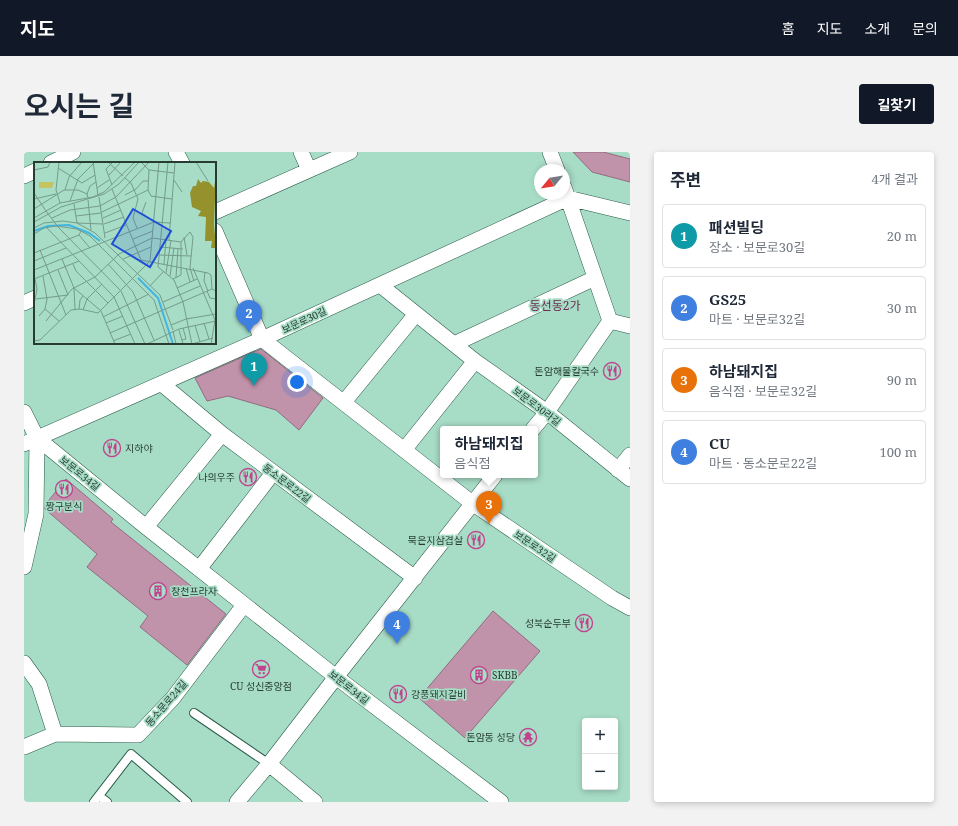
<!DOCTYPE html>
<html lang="ko">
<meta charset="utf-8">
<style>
:root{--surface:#fff;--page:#f2f2f3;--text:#1f2937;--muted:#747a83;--line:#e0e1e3;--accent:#111827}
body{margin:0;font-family:"Noto Serif","Noto Sans KR",serif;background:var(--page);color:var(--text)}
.controls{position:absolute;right:12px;bottom:12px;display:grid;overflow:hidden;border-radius:4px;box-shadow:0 2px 6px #0003}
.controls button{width:36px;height:36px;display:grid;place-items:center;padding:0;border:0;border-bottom:1px solid var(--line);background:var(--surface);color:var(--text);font:20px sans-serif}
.compass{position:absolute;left:510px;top:12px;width:36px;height:36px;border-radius:50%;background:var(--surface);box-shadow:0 2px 6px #0003;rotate:240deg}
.you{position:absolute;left:273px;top:230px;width:14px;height:14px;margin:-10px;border:3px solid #fff;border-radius:50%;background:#1a73e8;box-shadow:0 0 0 6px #1a73e833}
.badge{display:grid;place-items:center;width:26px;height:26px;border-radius:50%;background:var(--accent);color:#fff;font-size:13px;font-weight:700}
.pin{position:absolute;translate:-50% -33px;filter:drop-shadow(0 1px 2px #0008)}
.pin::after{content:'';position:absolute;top:21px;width:14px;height:12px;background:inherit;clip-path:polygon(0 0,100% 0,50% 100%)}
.popup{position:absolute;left:416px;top:274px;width:98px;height:52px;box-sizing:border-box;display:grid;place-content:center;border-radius:4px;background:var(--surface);filter:drop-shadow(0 1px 3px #0005);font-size:13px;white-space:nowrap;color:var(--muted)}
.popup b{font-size:15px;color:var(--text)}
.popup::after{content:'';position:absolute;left:50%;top:100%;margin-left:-8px;border:8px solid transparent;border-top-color:var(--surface)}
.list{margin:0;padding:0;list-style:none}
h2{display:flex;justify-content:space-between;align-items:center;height:52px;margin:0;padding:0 16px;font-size:17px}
h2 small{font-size:13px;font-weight:400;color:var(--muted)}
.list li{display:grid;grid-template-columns:26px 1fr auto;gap:12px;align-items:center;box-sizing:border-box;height:64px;margin:0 8px 8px;padding:0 8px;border:1px solid var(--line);border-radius:4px}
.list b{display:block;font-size:15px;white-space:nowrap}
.list p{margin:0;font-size:13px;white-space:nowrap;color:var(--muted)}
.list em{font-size:13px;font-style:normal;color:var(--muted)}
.map{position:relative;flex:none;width:606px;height:650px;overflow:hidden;border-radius:4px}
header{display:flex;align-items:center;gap:24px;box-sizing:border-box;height:56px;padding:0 20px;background:var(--accent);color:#fff}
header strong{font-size:19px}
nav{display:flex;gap:22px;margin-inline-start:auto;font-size:14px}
.intro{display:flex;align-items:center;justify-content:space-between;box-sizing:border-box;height:96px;padding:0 24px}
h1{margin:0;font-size:28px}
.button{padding:10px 18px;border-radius:4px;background:var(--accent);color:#fff;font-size:14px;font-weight:700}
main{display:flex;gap:24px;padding:0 24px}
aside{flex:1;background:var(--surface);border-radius:4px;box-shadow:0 2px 6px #0003}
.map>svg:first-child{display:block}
.building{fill:#c193aa;stroke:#956a80}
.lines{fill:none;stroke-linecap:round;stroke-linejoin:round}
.service-casing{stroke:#295b49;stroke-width:10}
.minor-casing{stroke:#295b49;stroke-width:16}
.service{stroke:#fff;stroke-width:8}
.minor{stroke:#fff;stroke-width:15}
.labels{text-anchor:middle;stroke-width:3.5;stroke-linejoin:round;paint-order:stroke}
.street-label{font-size:10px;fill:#273d34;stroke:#a7dcc6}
.poi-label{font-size:10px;fill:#273d34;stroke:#a7dcc6;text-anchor:end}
.quarter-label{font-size:12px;fill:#6a2b4f;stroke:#a7dcc6}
.inset-river{fill:none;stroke:#41b5e1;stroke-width:2}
.inset-road{fill:none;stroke:#749c8c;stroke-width:1}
.view{fill:#1d4ed8;fill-opacity:0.15;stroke:#1d4ed8;stroke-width:2}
.inset-edge{fill:none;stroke:#273d34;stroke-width:2}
</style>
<header>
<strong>지도</strong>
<nav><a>홈</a><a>지도</a><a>소개</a><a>문의</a></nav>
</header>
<div class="intro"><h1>오시는 길</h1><a class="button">길찾기</a></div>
<main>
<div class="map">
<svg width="606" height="650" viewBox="0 0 606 650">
<rect width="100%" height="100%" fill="#a7dcc6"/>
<!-- building -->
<path class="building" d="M549 0H579L606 7V30L568 20Z
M237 197 299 246 275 278 252 258 204 244 183 249 171 226Z
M42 327 89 367 87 370 202 462 163 513 116 475 124 464 63 415 73 402 21 357V353Z
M469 459 516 499 441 586 395 546Z"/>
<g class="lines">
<!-- service casing -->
<g class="service-casing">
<path id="service" d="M170 561 245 612
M75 644 83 650
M70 650 107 602 163 650"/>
</g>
<!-- minor casing -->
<g class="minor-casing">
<path id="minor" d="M152 0 158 11
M277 0 285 18
M526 0 533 18
M27 11 49 0
M0 24 11 19
M540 35 586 169
M191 60 326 0
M191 79 238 187 448 351 588 446 606 456
M356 133 451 209 523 260 606 327
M0 151 11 146
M586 169 606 174
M430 192 571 126
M138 232 198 282 391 426
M320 250 392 162
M0 260 13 286 122 375 312 525 477 650
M509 277 523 260 586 169
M0 292 238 187 544 46 606 61
M380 298 451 209
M594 318 606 303
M122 375 198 282
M0 415 12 362 13 286
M175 417 249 321
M0 511 15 532 31 582
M0 595 31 582 114 583 149 546 220 453
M245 612 291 650
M213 650 245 612 312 525 471 323"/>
</g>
<!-- service -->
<use href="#service" class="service"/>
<!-- minor -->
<use href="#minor" class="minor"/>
</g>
<!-- icons -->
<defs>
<g id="restaurant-ring" transform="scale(0.9)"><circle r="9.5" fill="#a7dcc6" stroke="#c2428e" stroke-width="1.5"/><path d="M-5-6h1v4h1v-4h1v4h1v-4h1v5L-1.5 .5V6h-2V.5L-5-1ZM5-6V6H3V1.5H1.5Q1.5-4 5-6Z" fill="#c2428e"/></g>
<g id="building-ring" transform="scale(0.9)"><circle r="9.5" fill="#a7dcc6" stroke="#c2428e" stroke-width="1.5"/><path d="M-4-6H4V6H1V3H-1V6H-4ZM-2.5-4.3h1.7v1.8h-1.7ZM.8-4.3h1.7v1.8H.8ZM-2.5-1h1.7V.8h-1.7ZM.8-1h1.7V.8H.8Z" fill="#c2428e"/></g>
<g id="supermarket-ring" transform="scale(0.9)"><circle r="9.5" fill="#a7dcc6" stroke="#c2428e" stroke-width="1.5"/><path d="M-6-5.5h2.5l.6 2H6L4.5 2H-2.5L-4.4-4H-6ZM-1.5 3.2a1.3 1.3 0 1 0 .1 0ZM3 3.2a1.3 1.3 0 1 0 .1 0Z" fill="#c2428e"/></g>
<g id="temple-ring" transform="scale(0.9)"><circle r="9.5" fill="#a7dcc6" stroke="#c2428e" stroke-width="1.5"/><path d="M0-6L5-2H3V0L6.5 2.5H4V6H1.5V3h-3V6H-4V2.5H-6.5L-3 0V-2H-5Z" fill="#c2428e"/></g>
</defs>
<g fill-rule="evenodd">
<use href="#restaurant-ring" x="588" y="219"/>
<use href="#restaurant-ring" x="88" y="296"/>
<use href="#restaurant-ring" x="224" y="325"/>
<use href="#restaurant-ring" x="40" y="337"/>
<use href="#restaurant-ring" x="452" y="388"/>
<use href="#building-ring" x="134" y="439"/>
<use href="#restaurant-ring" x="560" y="471"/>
<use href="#supermarket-ring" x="237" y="517"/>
<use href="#building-ring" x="455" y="523"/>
<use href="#restaurant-ring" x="374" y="542"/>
<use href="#temple-ring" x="504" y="585"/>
</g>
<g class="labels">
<!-- street labels -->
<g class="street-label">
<text transform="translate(280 168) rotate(-25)" y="4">보문로30길</text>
<text transform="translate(513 254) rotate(37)" y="4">보문로30라길</text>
<text transform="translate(56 321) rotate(39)" y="4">보문로34길</text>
<text transform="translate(263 331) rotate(37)" y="4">동소문로22길</text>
<text transform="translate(511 394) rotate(34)" y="4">보문로32길</text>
<text transform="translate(325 535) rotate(38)" y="4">보문로34길</text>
<text transform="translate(142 551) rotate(-49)" y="4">동소문로24길</text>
</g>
<!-- poi labels -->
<g class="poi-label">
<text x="575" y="223">돈암해물칼국수</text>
<text x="101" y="300" text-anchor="start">지하야</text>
<text x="211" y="329">나의우주</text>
<text x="40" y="358" text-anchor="middle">짱구분식</text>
<text x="439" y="392">묵은지삼겹살</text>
<text x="147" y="443" text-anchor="start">창천프라자</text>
<text x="547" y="475">성북순두부</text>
<text x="468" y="527" text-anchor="start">SKBB</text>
<text x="237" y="538" text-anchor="middle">CU 성신중앙점</text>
<text x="387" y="546" text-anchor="start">강풍돼지갈비</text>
<text x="491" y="589">돈암동 성당</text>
</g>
<!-- quarter labels -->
<g class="quarter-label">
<text x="531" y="158">동선동2가</text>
</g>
</g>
<!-- overview -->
<g transform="translate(10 10)">
<rect width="182" height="182" fill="#a7dcc6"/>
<path d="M5 20H20L18 26H5Z" fill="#c6c363"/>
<path d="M182 13 180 62 182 86H177L178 79H171L172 55 164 54 167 49 158 45 156 31 159 24H162L164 17 167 21 169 19 175 20 180 26Z" fill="#95912d"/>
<path class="inset-river" d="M0 69 14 64 35 63 55 71 66 79M104 116 124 136 139 182"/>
<path class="inset-road" d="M25 0 22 28 26 41M59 0 64 33M74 0 89 14M107 0 115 8 140 11M134 0 124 105 140 118 149 140 158 182M162 0 174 19M24 6 48 21 61 13M0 8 14 5 16 0M115 8 114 28 117 34 138 37M75 13 87 0M91 16 97 21 104 37 99 56 103 66M140 18 148 30M78 23 72 7 79 0M63 26 75 18M78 27 107 98M31 28 35 15 48 0M0 31 12 49M53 32 56 24 62 20M91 33 102 27 109 19H114M65 35 71 76M0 37 22 32M54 38 57 68M36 39 44 17 61 0M112 40 108 51 120 60M40 42 43 61 69 62M0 47 30 28H44L53 32 54 36M12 49 24 65 87 129 111 182M182 49V66M68 50 114 28M42 54 67 51M0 56 26 41 59 35 70 30 101 0M18 56 36 48 66 44 82 35 115 0M69 56 87 48M0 60 27 45 70 32 85 22 105 0M70 62 90 55M12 65 80 135 101 182M0 66 10 61 29 59 43 61 61 71 126 133 139 168M71 71 92 63M0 72 10 66 22 64 43 67 56 74 120 138 135 182M45 73 56 86M150 75 153 93M99 77 119 69M135 78 141 0M126 85 149 87M6 88 32 153M0 91 45 73 47 69M125 93 157 94M28 97 40 126 41 147M89 97 117 85M107 98 174 111 177 113 178 127 182 129M0 99 32 86M39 102 42 109 74 141M74 102 99 130 120 178M130 102 132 78M152 106 156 120M159 106 181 158 177 182M0 108 120 60 136 61M171 110 170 119 174 129M132 111 137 78M136 114 140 86M142 115 144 87M0 117 45 99M139 117 147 113V80M116 124 130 109M40 126 67 149 81 182M143 126 163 117M173 129 176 136 182 137M2 137 34 133 24 108M129 140 166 124M0 142 3 127 1 117M11 147 25 159M45 147 46 138 49 134M49 148 53 137 68 122M5 154 11 147 13 137 9 114M69 155 115 132M12 159 38 127 61 115 85 92 118 76 147 80 156 70 159 75 156 106 160 119M72 161 89 154M170 161 175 177M137 163 152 157 182 152M161 163 166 180M145 168 149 182M139 169 142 182M76 171 178 127M148 178 152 177 149 166M0 179 6 178 37 148 46 147 64 151 116 99 125 0M79 179 97 172M113 182 145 167 182 159M158 182 179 176"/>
<path class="view" d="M99 47 137 69 116 105 78 82Z"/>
<rect width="182" height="182" class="inset-edge"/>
</g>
</svg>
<div class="controls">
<button>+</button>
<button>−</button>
</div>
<svg class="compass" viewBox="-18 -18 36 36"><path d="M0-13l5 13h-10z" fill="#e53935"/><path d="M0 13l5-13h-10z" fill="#747a83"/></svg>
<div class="you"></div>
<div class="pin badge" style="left:230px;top:234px;background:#0f9aa8">1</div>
<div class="pin badge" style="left:225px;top:181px;background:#3f7fe0">2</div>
<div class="pin badge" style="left:465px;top:372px;background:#e8710a">3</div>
<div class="popup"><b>하남돼지집</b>음식점</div>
<div class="pin badge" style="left:373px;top:492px;background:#3f7fe0">4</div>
</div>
<aside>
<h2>주변<small>4개 결과</small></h2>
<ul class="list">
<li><span class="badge" style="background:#0f9aa8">1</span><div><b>패션빌딩</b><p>장소 · 보문로30길</p></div><em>20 m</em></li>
<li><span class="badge" style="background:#3f7fe0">2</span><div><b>GS25</b><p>마트 · 보문로32길</p></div><em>30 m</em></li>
<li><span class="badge" style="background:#e8710a">3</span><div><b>하남돼지집</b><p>음식점 · 보문로32길</p></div><em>90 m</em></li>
<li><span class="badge" style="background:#3f7fe0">4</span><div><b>CU</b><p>마트 · 동소문로22길</p></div><em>100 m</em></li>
</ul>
</aside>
</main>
